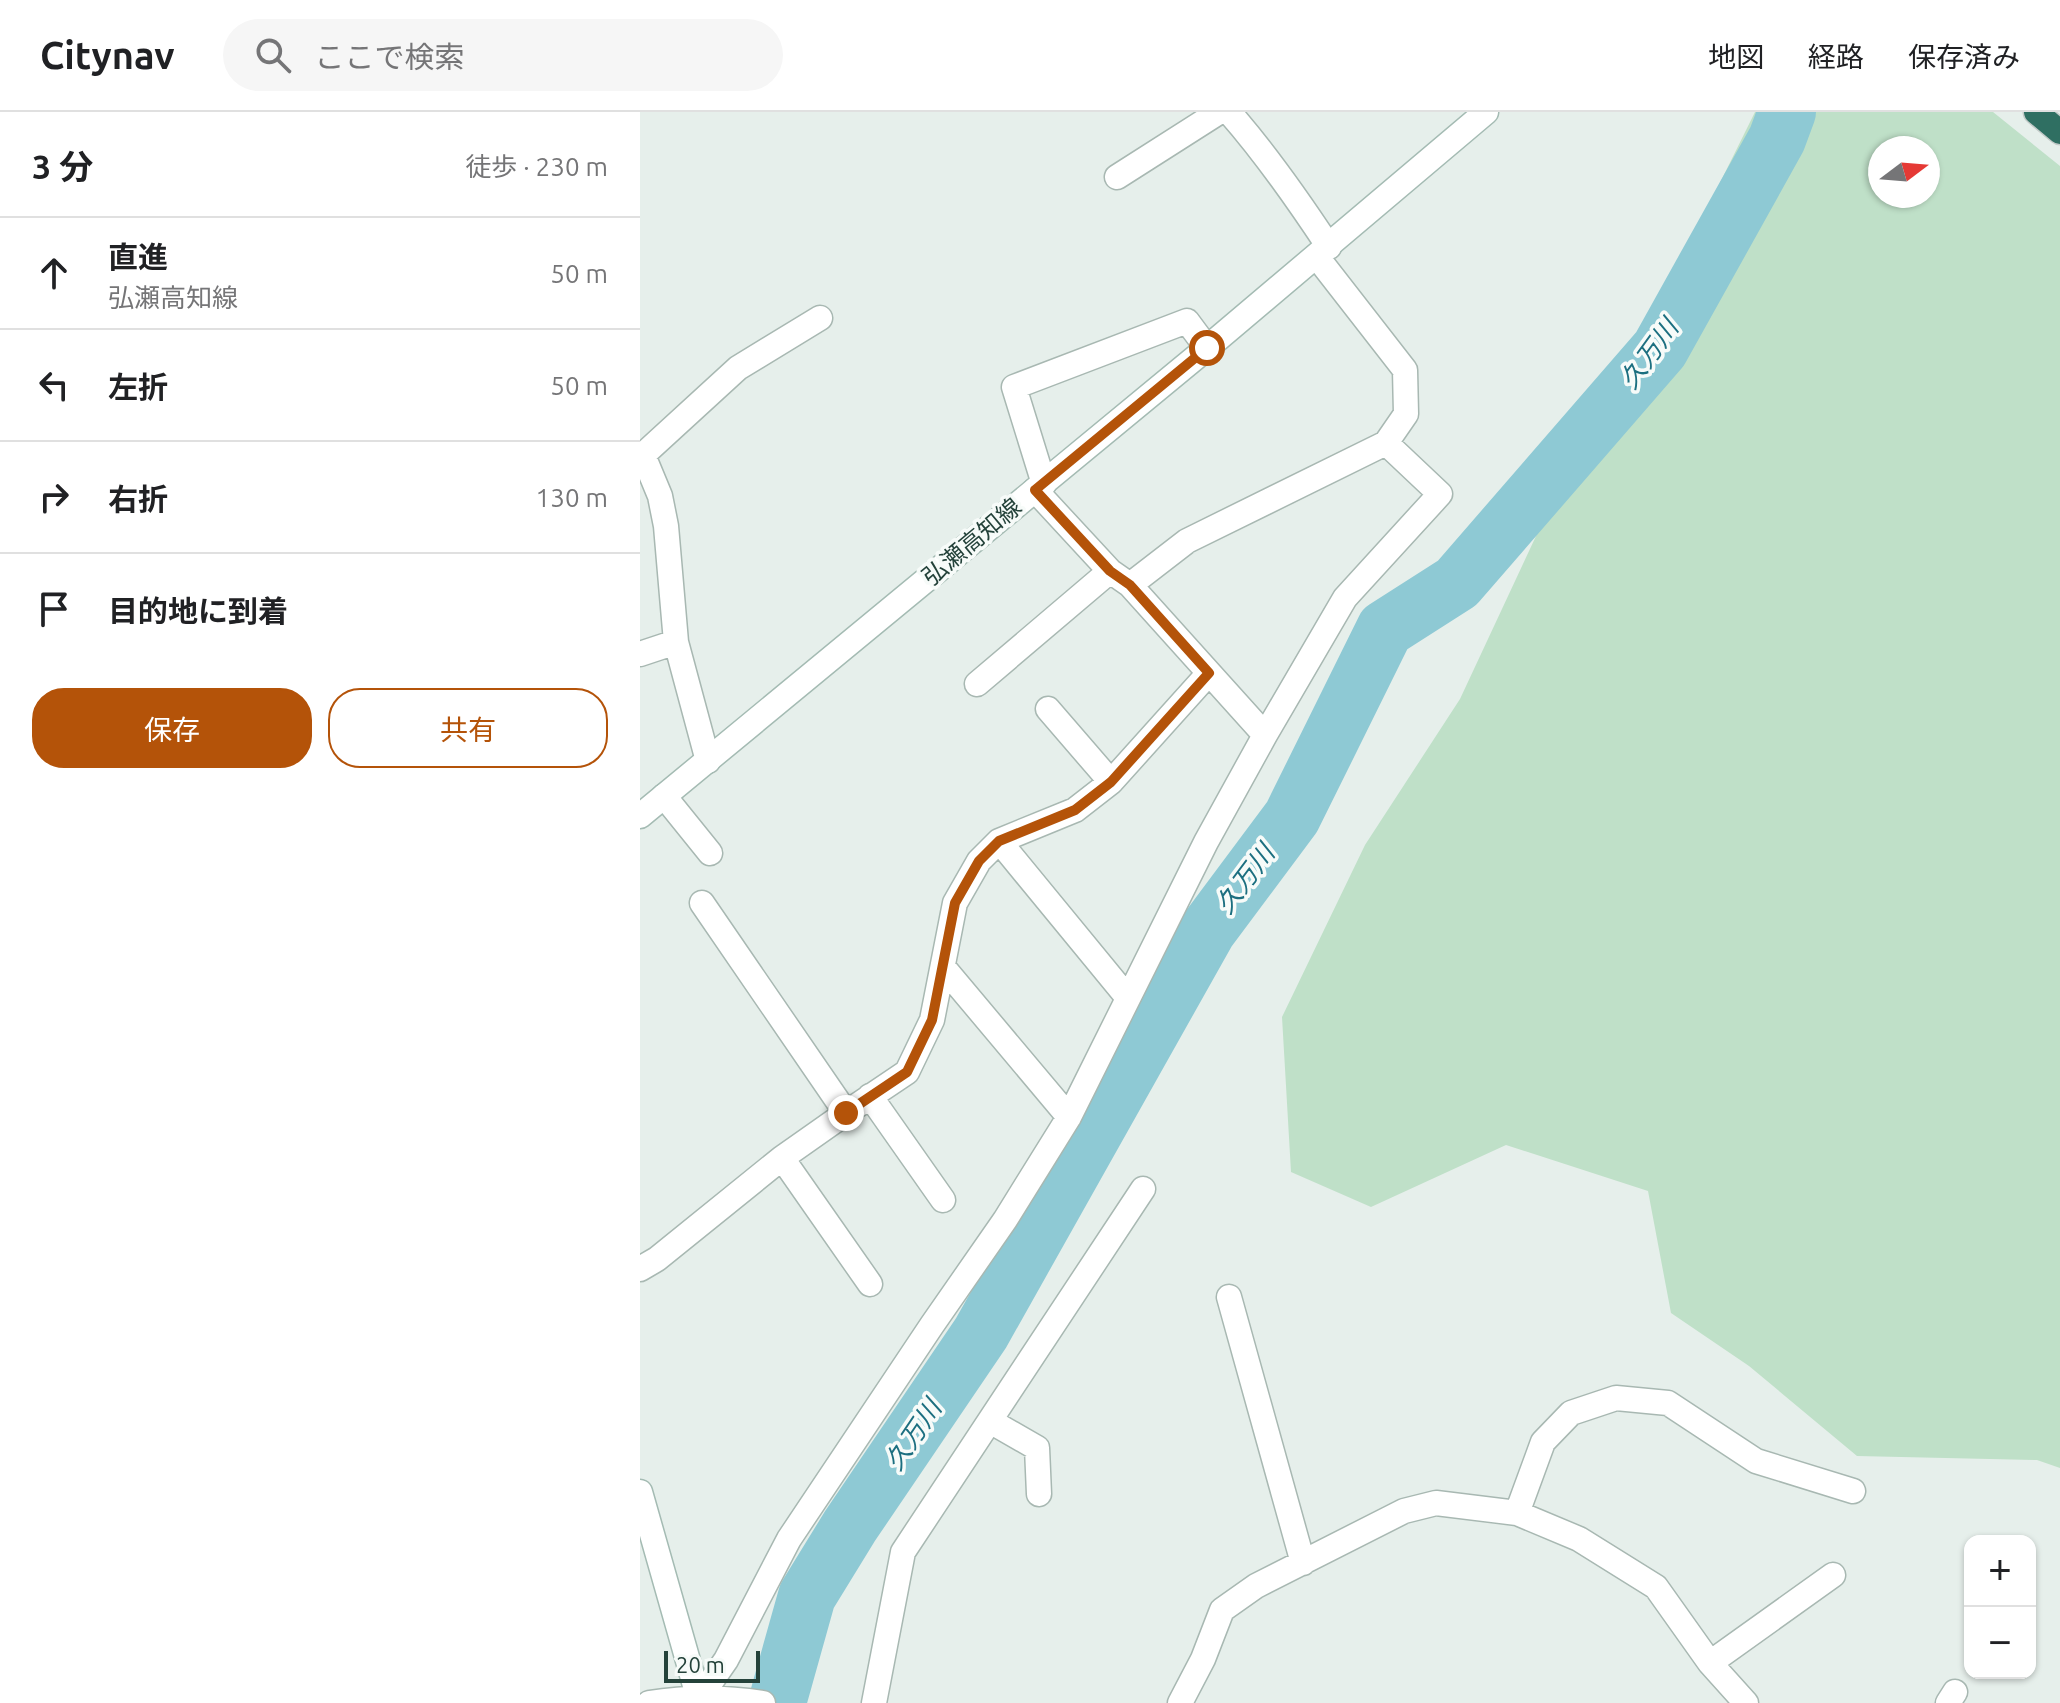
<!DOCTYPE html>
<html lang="ja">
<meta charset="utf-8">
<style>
:root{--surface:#fff;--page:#f6f6f6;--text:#202124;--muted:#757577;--line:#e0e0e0;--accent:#b45309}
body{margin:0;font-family:Ubuntu,"Noto Sans JP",sans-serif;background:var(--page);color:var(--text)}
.controls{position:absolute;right:24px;bottom:24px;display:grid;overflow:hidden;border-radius:16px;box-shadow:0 2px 6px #0004}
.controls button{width:72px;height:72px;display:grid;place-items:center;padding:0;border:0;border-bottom:2px solid var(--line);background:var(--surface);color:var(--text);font:40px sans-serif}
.compass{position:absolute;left:1228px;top:24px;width:72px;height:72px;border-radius:50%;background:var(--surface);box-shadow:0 2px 6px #0004;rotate:74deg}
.scale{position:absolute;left:24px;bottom:20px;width:96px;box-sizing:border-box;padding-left:8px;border:4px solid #24423a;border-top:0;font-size:22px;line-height:28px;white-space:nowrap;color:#24423a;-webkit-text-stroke:6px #f7fbf9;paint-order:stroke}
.stop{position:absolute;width:24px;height:24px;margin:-18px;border:6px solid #b45309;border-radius:50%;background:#fff}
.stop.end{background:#b45309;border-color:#fff;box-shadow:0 2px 8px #0008}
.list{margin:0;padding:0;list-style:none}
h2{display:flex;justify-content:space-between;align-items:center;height:104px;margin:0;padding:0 32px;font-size:34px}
h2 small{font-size:26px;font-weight:400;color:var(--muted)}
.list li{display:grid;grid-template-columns:52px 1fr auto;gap:24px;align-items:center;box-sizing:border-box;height:112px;padding:0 32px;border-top:2px solid var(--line)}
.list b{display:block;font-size:30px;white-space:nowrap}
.list p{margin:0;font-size:26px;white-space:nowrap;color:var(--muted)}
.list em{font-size:26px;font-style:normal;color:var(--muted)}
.actions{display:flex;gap:16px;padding:24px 32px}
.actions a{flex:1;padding:18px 0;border:2px solid var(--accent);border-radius:32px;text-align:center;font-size:28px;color:var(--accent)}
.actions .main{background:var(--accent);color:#fff}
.icon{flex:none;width:44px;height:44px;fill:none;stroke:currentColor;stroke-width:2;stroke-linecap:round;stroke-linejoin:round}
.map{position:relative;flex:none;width:1420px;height:1591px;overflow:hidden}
header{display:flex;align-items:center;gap:48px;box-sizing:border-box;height:112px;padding:0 40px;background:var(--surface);border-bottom:2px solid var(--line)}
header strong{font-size:38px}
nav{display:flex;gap:44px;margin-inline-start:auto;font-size:28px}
.search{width:560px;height:72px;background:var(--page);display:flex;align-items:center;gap:20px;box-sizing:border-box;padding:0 28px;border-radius:44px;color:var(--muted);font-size:30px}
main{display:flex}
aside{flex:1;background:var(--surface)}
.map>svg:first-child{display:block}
.green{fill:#bfe0c8;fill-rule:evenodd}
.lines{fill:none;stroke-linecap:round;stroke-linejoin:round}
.river{stroke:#8ec9d4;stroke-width:58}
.street-casing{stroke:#a8b8b2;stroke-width:27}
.secondary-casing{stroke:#a4bbb3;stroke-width:27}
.highway-casing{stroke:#c2cac8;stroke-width:27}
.street{stroke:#fff;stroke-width:24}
.secondary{stroke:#fff;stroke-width:24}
.highway{stroke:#2f6f62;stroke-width:24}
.route{stroke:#b45309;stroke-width:10}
.labels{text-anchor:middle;stroke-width:7;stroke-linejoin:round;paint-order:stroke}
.street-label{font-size:24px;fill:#24423a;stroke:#f7fbf9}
.water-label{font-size:26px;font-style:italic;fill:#1c6f80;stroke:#f7fbf9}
</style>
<header>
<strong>Citynav</strong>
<div class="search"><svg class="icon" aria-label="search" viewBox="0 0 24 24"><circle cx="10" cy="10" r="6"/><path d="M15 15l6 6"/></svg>ここで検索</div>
<nav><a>地図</a><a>経路</a><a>保存済み</a></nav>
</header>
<main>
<aside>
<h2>3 分<small>徒歩 · 230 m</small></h2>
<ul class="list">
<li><svg class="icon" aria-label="ahead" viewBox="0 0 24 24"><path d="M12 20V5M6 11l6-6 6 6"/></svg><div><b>直進</b><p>弘瀬高知線</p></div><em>50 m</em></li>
<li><svg class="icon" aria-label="left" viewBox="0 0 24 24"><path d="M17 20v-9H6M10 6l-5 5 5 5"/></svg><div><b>左折</b></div><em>50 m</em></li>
<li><svg class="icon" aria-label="right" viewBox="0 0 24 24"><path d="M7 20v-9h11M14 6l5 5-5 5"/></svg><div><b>右折</b></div><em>130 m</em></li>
<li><svg class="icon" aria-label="arrive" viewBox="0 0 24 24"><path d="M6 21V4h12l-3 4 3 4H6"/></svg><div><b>目的地に到着</b></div></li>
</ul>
<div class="actions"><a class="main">保存</a><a>共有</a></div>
</aside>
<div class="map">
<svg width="1420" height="1591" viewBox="0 0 1420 1591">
<rect width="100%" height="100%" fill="#e6efeb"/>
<!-- green -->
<path class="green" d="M1115 0H1353L1420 54V1356L1397 1348 1217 1344 1109 1254 1031 1201 1008 1079 866 1033 731 1095 651 1060 642 905 725 733 820 587 953 302 1019 205 1069 93ZM1240 36H1288V84H1240Z"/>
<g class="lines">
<!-- river -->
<path class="river" d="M137 1591 167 1484 210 1414 341 1221 567 819 652 705 745 517 817 471 1020 237 1137 27 1147 0"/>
<!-- street casing -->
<g class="street-casing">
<path id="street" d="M589 0C626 42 658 88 689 135
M477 65 579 0
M404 372 374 275 547 209 567 236
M395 378 470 459 490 473 625 623
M490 473 547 429 746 331 766 302 765 258 677 145
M0 542 36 530
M337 572 470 459
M408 597 471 670
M68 649 36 530 26 414 20 384 3 343 98 256 180 206
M24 684 70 741
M359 729 488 886
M62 791 206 1001
M303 855 429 1005
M230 984 303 1088
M142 1046 230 1172
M0 1157 17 1147 142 1046 206 1001 267 960 292 908 315 791 339 749 359 729 435 698 471 670 569 561
M589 1185 663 1451
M350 1309 397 1336 399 1382
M877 1401 903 1330 931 1301 976 1286 1028 1291 1116 1349 1213 1379
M1070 1551 1193 1463
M59 1587 86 1548 149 1427 292 1213 365 1108 429 1005 566 730 625 623 705 486 800 382 746 331
M9 1591C46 1585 86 1585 123 1591
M234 1591 263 1440 503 1077
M540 1591 563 1547 582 1498 616 1474 764 1399 796 1391 877 1401 939 1427 1016 1475 1070 1551 1106 1591
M1308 1591 1315 1580"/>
</g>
<!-- secondary casing -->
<g class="secondary-casing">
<path id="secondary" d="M0 704 567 236 846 0
M0 1380 60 1591"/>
</g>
<!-- highway casing -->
<g class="highway-casing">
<path id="highway" d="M1396 0 1420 20"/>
</g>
<!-- street -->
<use href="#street" class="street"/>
<!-- secondary -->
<use href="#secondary" class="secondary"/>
<!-- highway -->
<use href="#highway" class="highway"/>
</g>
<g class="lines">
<!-- route -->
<path class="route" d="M206 1001 267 960 292 908 315 791 339 749 359 729 435 698 471 670 569 561 490 473 470 459 395 378 567 236"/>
</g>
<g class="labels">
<!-- street labels -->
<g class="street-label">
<text transform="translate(332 430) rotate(-40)" y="8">弘瀬高知線</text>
</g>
<!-- water labels -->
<g class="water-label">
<text transform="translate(1009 242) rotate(-54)" y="9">久万川</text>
<text transform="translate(605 767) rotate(-53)" y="9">久万川</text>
<text transform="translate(273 1323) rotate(-56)" y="9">久万川</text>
</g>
</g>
</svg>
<div class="controls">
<button>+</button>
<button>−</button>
</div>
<svg class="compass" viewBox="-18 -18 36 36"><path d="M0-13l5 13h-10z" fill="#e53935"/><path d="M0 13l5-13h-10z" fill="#757577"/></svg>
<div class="scale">20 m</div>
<div class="stop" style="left:567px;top:236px"></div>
<div class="stop end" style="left:206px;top:1001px"></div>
</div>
</main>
